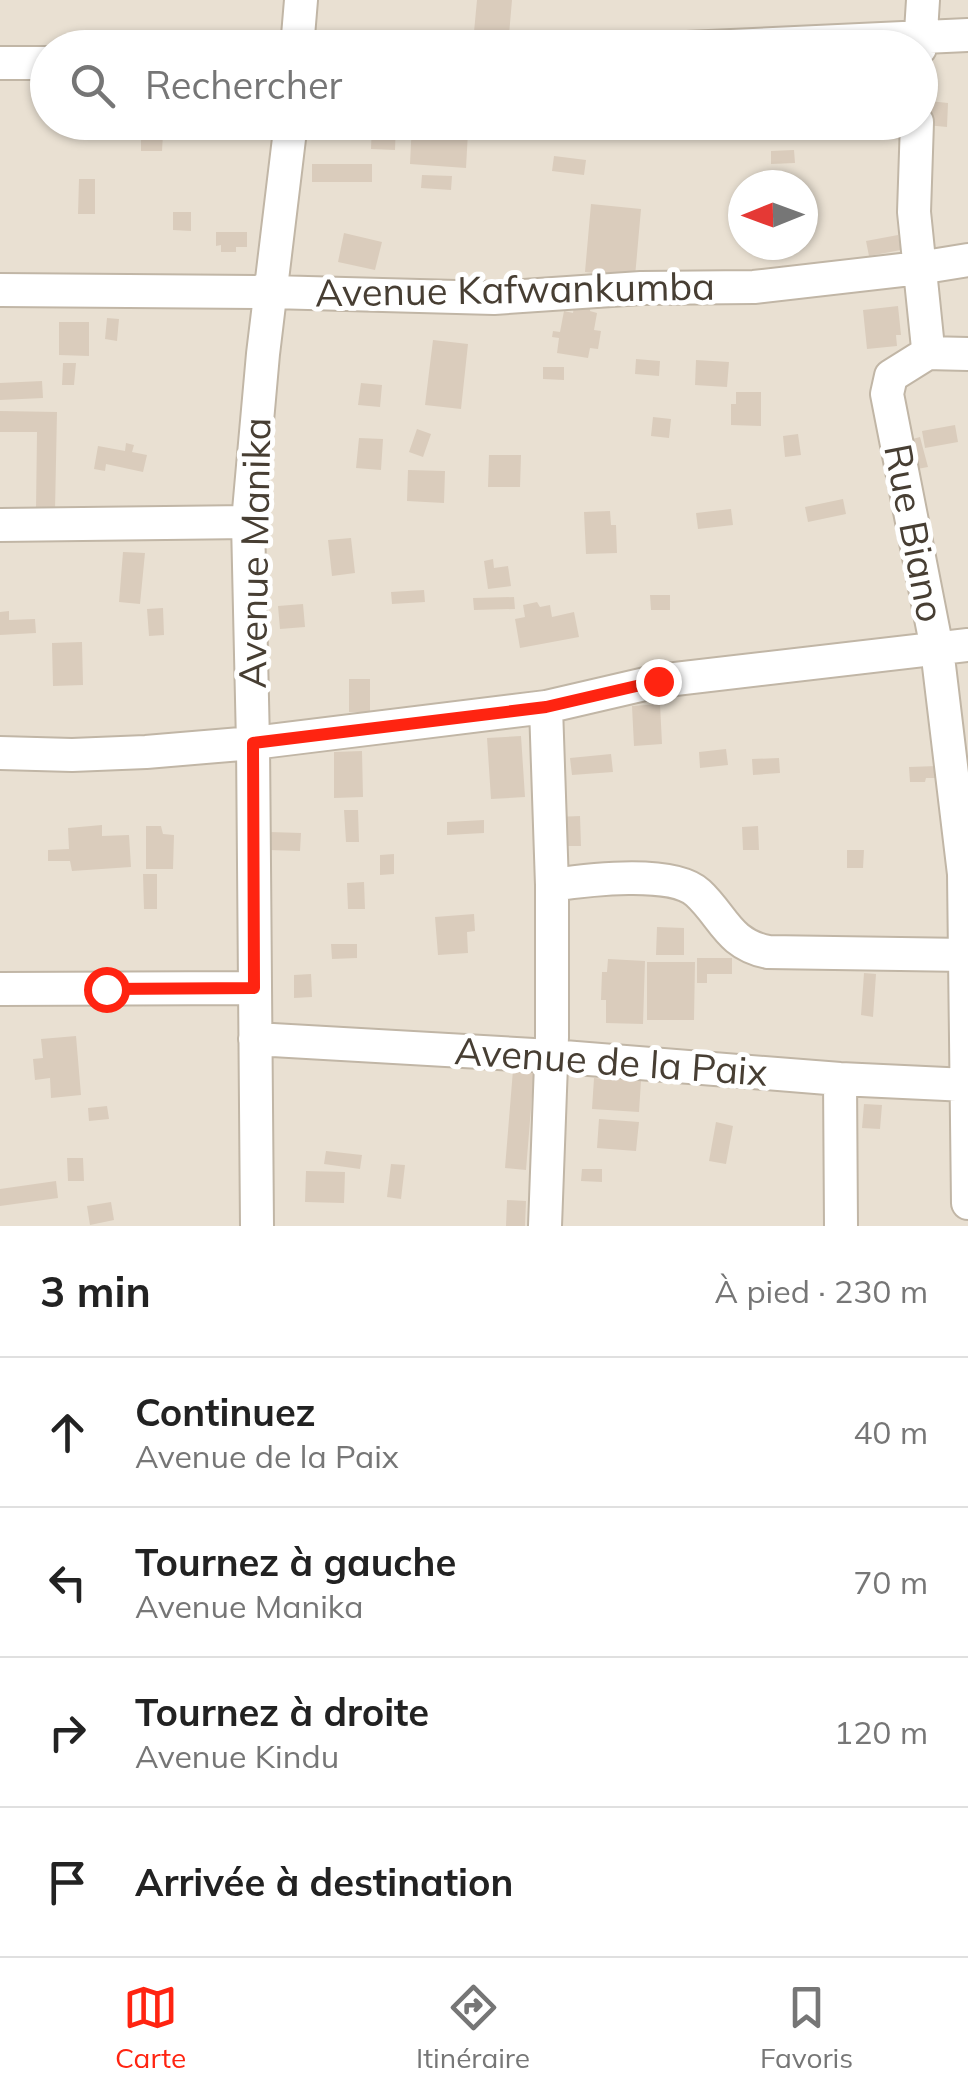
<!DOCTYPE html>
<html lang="fr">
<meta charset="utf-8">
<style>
:root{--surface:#fff;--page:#f2f2f2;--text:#222;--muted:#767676;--line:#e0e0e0;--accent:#ff2411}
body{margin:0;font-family:Mulish,sans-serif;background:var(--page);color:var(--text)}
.compass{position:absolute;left:728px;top:170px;width:90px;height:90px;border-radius:50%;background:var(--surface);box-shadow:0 2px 8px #0004;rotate:269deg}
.stop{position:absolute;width:30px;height:30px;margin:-22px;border:8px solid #ff2411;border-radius:50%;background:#fff}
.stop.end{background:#ff2411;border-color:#fff;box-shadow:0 2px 10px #0008}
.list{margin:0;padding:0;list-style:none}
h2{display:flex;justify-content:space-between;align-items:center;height:130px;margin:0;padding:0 40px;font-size:42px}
h2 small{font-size:32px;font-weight:400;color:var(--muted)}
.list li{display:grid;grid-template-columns:65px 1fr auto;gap:30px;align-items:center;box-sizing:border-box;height:150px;padding:0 40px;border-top:2px solid var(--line)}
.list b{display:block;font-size:38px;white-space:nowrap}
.list p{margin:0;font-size:32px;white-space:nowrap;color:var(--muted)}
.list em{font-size:32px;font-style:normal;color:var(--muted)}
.icon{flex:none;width:55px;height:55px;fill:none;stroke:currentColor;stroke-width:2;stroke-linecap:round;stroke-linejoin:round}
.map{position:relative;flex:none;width:968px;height:1226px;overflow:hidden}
.search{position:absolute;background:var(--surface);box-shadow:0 2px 8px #0004;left:30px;right:30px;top:30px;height:110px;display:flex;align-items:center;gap:25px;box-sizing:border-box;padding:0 35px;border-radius:55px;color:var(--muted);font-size:38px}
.sheet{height:730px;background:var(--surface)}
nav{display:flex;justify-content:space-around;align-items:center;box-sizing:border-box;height:140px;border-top:2px solid var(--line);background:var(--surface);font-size:28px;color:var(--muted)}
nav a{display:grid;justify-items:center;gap:5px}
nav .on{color:var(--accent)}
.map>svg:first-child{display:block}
.residential{fill:#e9e0d2;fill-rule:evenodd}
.building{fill:#daccbc}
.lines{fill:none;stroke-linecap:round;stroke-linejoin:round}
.minor-casing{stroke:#c1b6a6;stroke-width:36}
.minor{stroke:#fff;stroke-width:32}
.route{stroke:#ff2411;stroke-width:12}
.labels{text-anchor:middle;stroke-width:10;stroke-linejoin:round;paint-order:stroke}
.street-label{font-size:38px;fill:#473e33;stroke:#fff}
</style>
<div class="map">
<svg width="968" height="1226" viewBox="0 0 968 1226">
<rect width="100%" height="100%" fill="#f4eee5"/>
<!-- residential -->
<path class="residential" d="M0 0H968V1226H0ZM48 48H920V122H48ZM743 185H803V245H743Z"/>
<!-- building -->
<path class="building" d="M477 0H512L509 35 474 32Z
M929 101 948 103 947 127 926 125Z
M372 122H396L395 150 371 149Z
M412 122H453V131L468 132 466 168 410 164Z
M844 122H879V138H843Z
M141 134H163L162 151H141Z
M794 150 795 163 771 164V151Z
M554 156 586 160 584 175 552 171Z
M312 164H372V182H312Z
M422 175 452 176 451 190 421 188Z
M79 179H95V214H78Z
M591 204 641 209 635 277 585 272Z
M173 212H191V231L173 230Z
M216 232H247V247H236V252H221V245L216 246Z
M344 233 382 242 375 270 338 262Z
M898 235 901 250 869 256 866 241Z
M575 299 591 302 590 311 597 313 594 330 601 331 598 349 590 348 588 358 557 353 559 338 552 337 553 331 560 332 564 311 573 313Z
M898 306 901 335H896L897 346 867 349 863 310Z
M107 318 119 319 117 341 105 339Z
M59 322H89V356L59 355Z
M433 340 468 344 461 409 425 405Z
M636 359 660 361 659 376 635 374Z
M696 360 729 362 727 387 695 385Z
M63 363H76L74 385H62Z
M543 367H564V380L543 379Z
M42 381 43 398 0 400V383Z
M361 383 382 385 380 407 358 405Z
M736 392H761V426L731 425V404H736Z
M0 411 57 412 55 511H36L37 432H0Z
M653 417 671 419 669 438 651 436Z
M955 425 958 442 925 448 922 431Z
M417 429 431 434 423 457 409 452Z
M798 434 801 455 785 457 783 436Z
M920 437 928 467 912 470 905 441Z
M359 438 383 439 381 470 356 468Z
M126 443 134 445 132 452 147 455 143 472 106 464 105 471 94 469 98 446 125 451Z
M489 455H521L520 487H488Z
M408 470 445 471 444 503 407 501Z
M843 499 846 514 808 522 805 507Z
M731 509 733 525 698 529 696 513Z
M610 511 611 525H616L617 553 586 554 584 512Z
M351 538 355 573 332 576 328 540Z
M123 552 145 553 140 604 119 602Z
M493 559 494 568 508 566 511 586 488 589 484 561Z
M424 590 425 602 392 604 391 592Z
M650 595H670V610H651Z
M514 597 515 609 474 610 473 598Z
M537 602 540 607 550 605 552 617 574 612 579 637 520 648 515 619 525 617 523 605Z
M303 604 305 627 280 629 278 606Z
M163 608 164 635 149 636 147 609Z
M9 611V620L35 619 36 633 0 635V612Z
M82 642 83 685 53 686 52 643Z
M349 679H370V712H349Z
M660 704 662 744 634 746 632 706Z
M521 736 525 797 491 799 487 738Z
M726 749 728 765 700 768 699 752Z
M362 751 363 797 334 798V752Z
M611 754 613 772 572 775 570 758Z
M779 758 780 773 753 775 752 759Z
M937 766V778H926L925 782H910L909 767Z
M344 810H358L359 842H346Z
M580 816 581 846H556V817Z
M484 820V833L447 835V822Z
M102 825V836L129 835 131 867 72 871 70 861H48V850L69 849 68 828Z
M146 826H161L163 834 174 835 173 869H146Z
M758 826 759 850H743L742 827Z
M270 832 301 833 300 851 269 850Z
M847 850H864L863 868H847Z
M394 854V874L380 875V855Z
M143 874H157V909H144Z
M364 882 365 909H348L347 883Z
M474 914 475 931 467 932 468 953 438 955 435 917Z
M657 927 684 928V955H656Z
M331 944H357V958L332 959Z
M697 958H732V974H707V983H697Z
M608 959 645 961 643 1024 606 1023V1000H601L602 972H607Z
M647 962H695L694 1020H647Z
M864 973 876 974 873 1017 861 1015Z
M311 974 312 997 294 998V975Z
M76 1036 81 1095 51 1098 50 1078 35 1080 33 1059 43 1058 41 1039Z
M513 1070 534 1071 526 1170 505 1168Z
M594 1078 641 1081 639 1112 592 1109Z
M864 1104 882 1105 880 1129 862 1128Z
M107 1106 109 1119 89 1121 88 1108Z
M599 1119 639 1122 636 1151 597 1148Z
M716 1122 733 1126 726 1164 709 1161Z
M326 1151 362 1155 360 1169 324 1164Z
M67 1158H83L84 1181H68Z
M391 1164 405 1165 401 1199 387 1197Z
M582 1169H602V1182L581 1181Z
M306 1171 345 1172 344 1203 305 1202Z
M56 1181 58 1198 0 1206V1189Z
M507 1200 526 1201 525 1226H506Z
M111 1202 114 1220 90 1225 87 1206Z"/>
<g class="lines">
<!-- minor casing -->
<g class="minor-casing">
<path id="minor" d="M297 48 301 0
M687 48 968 35
M920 48 923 0
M0 63H48
M917 122 914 212 928 348 923 356 891 376 887 394 937 649 964 874 968 1203
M0 290 271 292 494 298 641 288 754 287 919 268 968 260
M926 353 968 354
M0 525 248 522
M0 753 72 755 146 752 253 743 546 707 658 681 968 645
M552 885C586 880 673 869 698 893 724 917 728 944 768 952L966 955
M0 989 254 988
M255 1039 551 1056 840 1079 967 1085
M840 1079 841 1226
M257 1226 253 743 248 522 263 354 291 122
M545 1226 552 1037V885L546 707"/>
</g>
<!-- minor -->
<use href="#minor" class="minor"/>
</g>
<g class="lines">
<!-- route -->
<path class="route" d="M106 989 254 988 253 743 546 707 658 681"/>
</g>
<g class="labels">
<!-- street labels -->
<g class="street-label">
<text transform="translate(515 290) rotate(-1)" y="13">Avenue Kafwankumba</text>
<text transform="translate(914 533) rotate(79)" y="13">Rue Biano</text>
<text transform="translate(255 553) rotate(-89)" y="13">Avenue Manika</text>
<text transform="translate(611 1062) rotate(4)" y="13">Avenue de la Paix</text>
</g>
</g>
</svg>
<svg class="compass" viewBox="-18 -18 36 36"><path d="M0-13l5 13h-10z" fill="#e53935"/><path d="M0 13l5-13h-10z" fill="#767676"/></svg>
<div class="stop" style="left:106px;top:989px"></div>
<div class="stop end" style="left:658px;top:681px"></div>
<div class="search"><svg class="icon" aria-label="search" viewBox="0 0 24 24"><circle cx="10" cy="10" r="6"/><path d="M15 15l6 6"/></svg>Rechercher</div>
</div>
<section class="sheet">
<h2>3 min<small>À pied · 230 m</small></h2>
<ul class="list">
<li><svg class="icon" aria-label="ahead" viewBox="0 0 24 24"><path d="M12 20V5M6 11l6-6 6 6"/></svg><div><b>Continuez</b><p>Avenue de la Paix</p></div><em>40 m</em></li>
<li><svg class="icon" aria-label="left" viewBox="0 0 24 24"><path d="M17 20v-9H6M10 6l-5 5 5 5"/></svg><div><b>Tournez à gauche</b><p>Avenue Manika</p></div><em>70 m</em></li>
<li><svg class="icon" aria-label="right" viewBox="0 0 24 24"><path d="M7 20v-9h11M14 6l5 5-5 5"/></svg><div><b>Tournez à droite</b><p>Avenue Kindu</p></div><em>120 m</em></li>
<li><svg class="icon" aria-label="arrive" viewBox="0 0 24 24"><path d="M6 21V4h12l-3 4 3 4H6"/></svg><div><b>Arrivée à destination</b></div></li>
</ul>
</section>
<nav>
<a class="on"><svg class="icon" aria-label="map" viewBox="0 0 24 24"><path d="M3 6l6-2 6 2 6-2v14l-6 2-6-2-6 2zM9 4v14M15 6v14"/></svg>Carte</a>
<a><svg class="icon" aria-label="directions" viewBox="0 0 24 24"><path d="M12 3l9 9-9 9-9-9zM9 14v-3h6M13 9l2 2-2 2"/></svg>Itinéraire</a>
<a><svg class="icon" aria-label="saved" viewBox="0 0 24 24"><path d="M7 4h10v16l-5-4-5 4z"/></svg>Favoris</a>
</nav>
